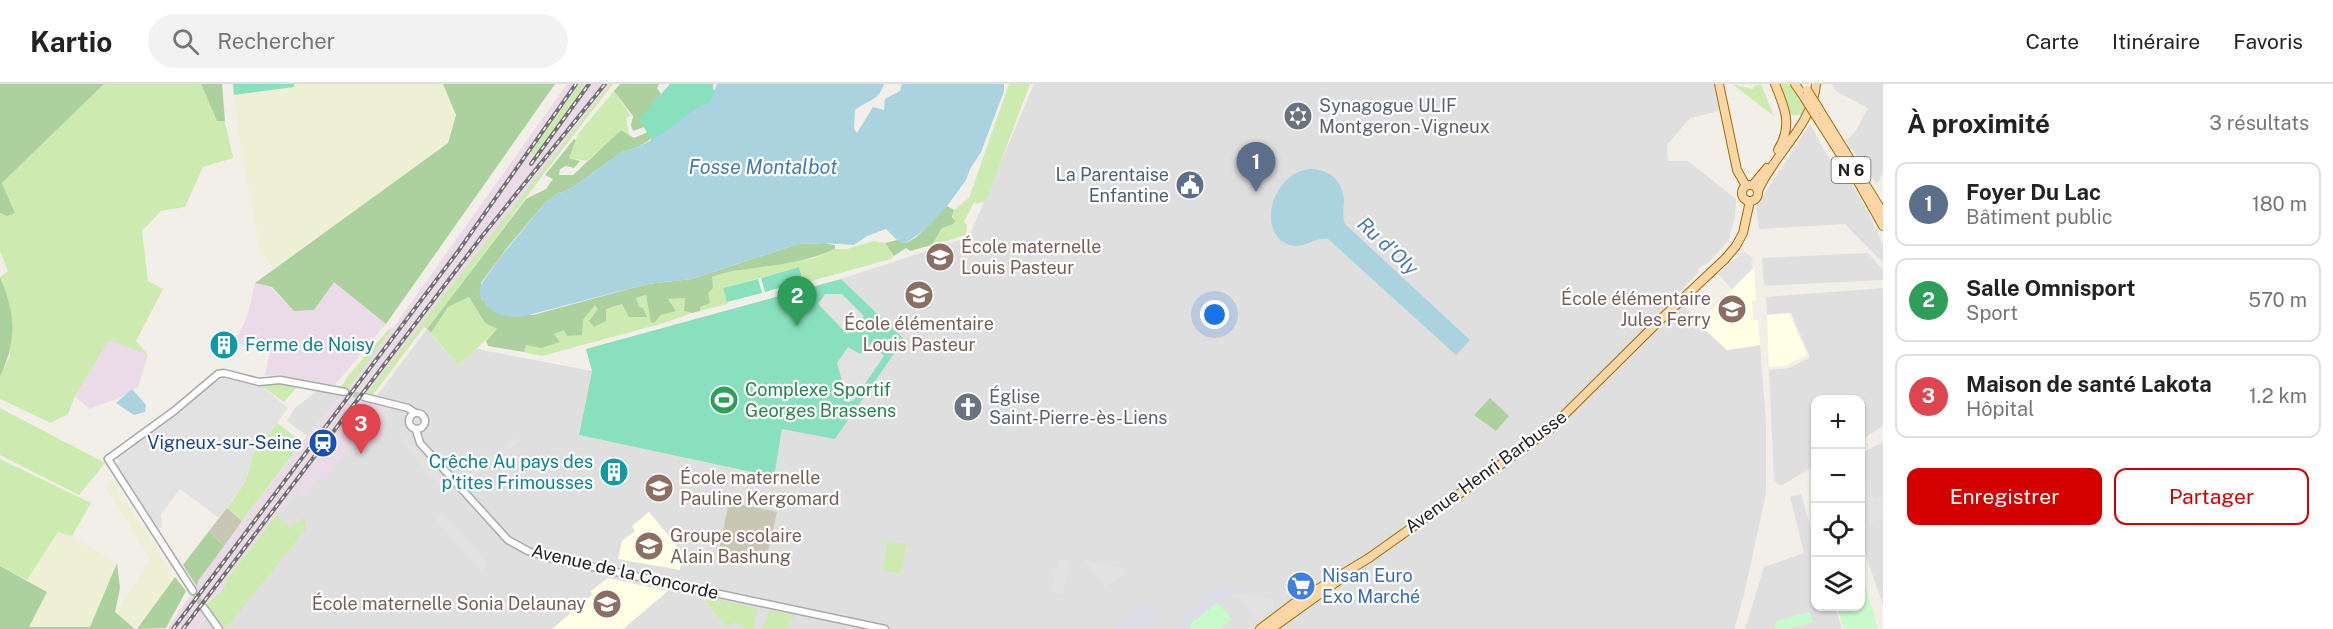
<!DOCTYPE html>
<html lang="fr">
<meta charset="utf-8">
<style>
:root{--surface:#fff;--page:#f2f2f2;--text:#222;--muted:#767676;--line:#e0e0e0;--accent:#d40000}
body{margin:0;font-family:"Public Sans",sans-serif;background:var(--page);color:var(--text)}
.controls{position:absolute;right:18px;bottom:18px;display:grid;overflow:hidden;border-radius:12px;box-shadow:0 2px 4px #0004}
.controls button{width:54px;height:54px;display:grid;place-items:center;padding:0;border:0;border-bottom:2px solid var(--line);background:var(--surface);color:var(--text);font:30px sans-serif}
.you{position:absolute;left:1215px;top:231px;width:21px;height:21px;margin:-15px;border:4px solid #fff;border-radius:50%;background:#1a73e8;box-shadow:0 0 0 9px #1a73e833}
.badge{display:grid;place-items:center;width:39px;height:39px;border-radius:50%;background:var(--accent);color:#fff;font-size:20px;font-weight:700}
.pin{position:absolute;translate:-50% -50px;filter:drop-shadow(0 2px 3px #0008)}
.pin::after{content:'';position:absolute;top:32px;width:21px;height:18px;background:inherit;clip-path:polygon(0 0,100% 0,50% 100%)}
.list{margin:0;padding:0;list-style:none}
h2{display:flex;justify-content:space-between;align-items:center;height:78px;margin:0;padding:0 24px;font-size:26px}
h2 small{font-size:20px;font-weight:400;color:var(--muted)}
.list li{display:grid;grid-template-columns:39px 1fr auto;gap:18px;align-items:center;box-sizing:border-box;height:84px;margin:0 12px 12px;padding:0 12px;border:2px solid var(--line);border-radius:12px}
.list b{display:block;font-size:22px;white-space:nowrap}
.list p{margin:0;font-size:20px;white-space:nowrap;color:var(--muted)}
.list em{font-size:20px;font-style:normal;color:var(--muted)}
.actions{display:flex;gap:12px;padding:18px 24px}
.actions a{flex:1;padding:14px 0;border:2px solid var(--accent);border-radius:12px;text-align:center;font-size:21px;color:var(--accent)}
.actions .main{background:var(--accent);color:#fff}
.icon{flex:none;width:33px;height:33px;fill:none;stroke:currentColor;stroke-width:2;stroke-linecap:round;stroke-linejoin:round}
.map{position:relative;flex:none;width:1883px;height:545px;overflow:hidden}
header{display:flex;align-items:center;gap:36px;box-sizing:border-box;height:84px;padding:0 30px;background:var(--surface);border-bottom:2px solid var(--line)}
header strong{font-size:28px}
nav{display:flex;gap:33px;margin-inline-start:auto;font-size:21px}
.search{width:420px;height:54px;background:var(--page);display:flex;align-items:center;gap:15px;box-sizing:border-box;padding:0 21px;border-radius:33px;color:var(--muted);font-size:22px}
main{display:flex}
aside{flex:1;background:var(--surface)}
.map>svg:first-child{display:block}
.residential{fill:#e0dfdf}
.industrial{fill:#ebdbe8}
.education{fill:#ffffe5}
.construction{fill:#c7c7b4}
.farmland{fill:#eef0d5}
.grass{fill:#cdebb0}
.forest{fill:#add19e}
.park{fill:#c8facc}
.pitch{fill:#88e0be}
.parking{fill:#e2e2e2}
.plaza{fill:#dddde8}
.water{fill:#aad3df}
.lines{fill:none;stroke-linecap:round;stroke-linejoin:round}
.minor-tunnel{stroke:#c8c6c1;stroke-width:6;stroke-dasharray:6 3;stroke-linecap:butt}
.minor-casing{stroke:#a9a9a9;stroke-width:9}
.major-casing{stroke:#a06b00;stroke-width:10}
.minor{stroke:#fff;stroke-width:6}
.major{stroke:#fcd6a4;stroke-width:8}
.rail-casing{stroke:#707070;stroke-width:4}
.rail{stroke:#fff;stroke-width:1.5;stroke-dasharray:4.5;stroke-linecap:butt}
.major-bridge-casing{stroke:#a06b00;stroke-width:10;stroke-linecap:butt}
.major-bridge{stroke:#fcd6a4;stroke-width:8}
.labels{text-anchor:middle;stroke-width:4.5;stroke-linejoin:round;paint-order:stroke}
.shield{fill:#fff;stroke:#646464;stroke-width:1.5}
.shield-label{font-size:16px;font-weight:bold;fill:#222}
.worship-label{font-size:18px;fill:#5b616d;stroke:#fff;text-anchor:start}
.service-label{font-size:18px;fill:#4e5e75;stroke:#fff;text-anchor:end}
.education-label{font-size:18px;fill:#785e54;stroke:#fff;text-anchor:start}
.culture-label{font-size:18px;fill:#0d838f;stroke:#fff;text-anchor:start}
.leisure-label{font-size:18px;fill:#27864d;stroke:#fff;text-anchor:start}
.transit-label{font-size:18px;fill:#164399;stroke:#fff;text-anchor:end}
.street-label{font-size:18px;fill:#222;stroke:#fff}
.shop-label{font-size:18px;fill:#366cbe;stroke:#fff;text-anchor:start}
.water-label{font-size:20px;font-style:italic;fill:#4a7aab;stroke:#fff}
</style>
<header>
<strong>Kartio</strong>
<div class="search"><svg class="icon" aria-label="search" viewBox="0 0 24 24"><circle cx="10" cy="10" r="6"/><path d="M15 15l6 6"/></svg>Rechercher</div>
<nav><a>Carte</a><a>Itinéraire</a><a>Favoris</a></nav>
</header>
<main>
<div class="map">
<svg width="1883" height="545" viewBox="0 0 1883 545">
<rect width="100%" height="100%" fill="#f2efe9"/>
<!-- residential -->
<path class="residential" d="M1034 0H1714L1719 27 1690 34 1667 61 1668 77H1688L1736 115 1735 132 1729 156 1708 179 1699 184 1698 189 1669 219 1686 224 1698 239 1727 266 1760 261 1766 336V409L1744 511 1734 545H197L210 529 276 431 315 381 375 314 427 245 459 282 477 265 592 287 579 351 773 393 782 345 904 255 841 195 969 153Z
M1831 0H1883V88L1877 100 1846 57 1857 45 1868 24 1837 8Z
M1810 40 1829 75 1833 78 1831 83 1847 91 1872 136 1883 161V179L1845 140 1759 145 1756 123Z
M1868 169 1883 186V196L1764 202 1762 174Z
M1883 204V342L1861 356 1860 316H1816L1815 382 1782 401H1778L1774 395 1769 286 1790 284 1810 273 1791 229 1767 231 1766 213Z
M318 306 341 311 307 352 287 337 295 324Z
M1883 358V521L1861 458 1860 370Z
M1801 410 1815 459 1816 522 1835 523 1842 545H1745L1764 483 1804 469 1790 413Z"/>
<!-- industrial -->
<path class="industrial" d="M567 0H611L363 314 391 323 382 336 386 353 353 355 326 395 320 391 305 413 295 406 226 496 224 504 206 519 202 525 206 532 196 545H167L197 502 198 497 236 445 307 352 341 311 343 310 393 244Z
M334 197 386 240 335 301 265 291 270 267 235 259 248 230 255 199 270 203 294 227 314 226Z
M109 255 148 271 138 303 119 314 89 325 75 312Z"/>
<!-- education -->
<path class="education" d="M1754 184 1756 217H1752L1753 236H1758L1760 261 1727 266 1698 239Z
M1789 229 1807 271 1784 282 1769 283 1767 231Z
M649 428 682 468 680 486 618 475 622 457 635 447 632 442Z
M608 494 668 507 623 545H552L592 511 591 507Z"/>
<!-- construction -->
<path class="construction" d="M729 418 777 428 765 480 718 470Z
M227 424 242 437 224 462 209 447Z"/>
<!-- farmland -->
<path class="farmland" d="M294 0H443L456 31 448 59 274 184 261 169 241 66 234 11 294 3Z
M112 397 175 493 137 545 115 529 150 475 105 403Z
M58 448 72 452 117 479 90 543H29L47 508 27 496Z"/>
<!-- grass -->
<path class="grass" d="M104 0H201L217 37H225L233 74 203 83 185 123 161 127 142 147 148 197 163 205 136 257 148 271 109 256 75 312 68 330 51 339 0 315V293L10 272 8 213 0 193 8 187 0 167V129L7 132 15 128 2 99Z
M580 0H590L535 71 531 68Z
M610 0H613C550 81 489 163 427 245L424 243 373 311 366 310Z
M1009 0H1030L986 117 976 120 974 118 964 138 967 141 966 151 932 161 942 144 952 141 954 126 969 114Z
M1732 0 1753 5 1754 2 1761 0 1774 32Z
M1777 0H1791L1805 24 1801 31H1789Z
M614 7 631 32 626 34 629 51 621 46 587 77 569 74 578 50Z
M874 157 885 159 894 172 891 175 804 199 799 183 723 204 728 220 700 227V223L708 209 712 193 724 188 766 183 815 174 835 165H847Z
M646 211 654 239 661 231 675 226 667 215 685 214 684 227 692 229 664 239 542 272 524 268 526 261 559 258 554 250 583 236 595 221 605 229V225L622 220 639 223 636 214Z
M469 213 485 239 497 245 459 282 431 249 448 223Z
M393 244 347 306 341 304 347 293 388 246Z
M279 298 298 302 284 318 259 300Z
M0 324 105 379 79 411 0 371Z
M277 339 302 358 242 437 227 424 246 397 253 370Z
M0 375 91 419 72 452 58 448 27 496 0 482Z
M276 431 290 443 304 434 306 445 226 545H222L205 521 224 504 226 496Z
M877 454 917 463 906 462 900 490 882 486 888 458Z
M710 514 757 524 754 545H743L736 538 727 543 705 517Z
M770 526 795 532 788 539 790 545H762Z"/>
<!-- forest -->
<path class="forest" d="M0 0H104L2 99 15 129 7 132 0 129Z
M201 0H222L225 37H217Z
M443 0H555L386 240 334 198 314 226 294 227 272 203 255 199 448 59 456 31Z
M620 0H659L657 4 661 10 640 36 650 41 633 47 631 41 633 32 614 7Z
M655 45 654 53 638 63 622 68 570 105 557 110 544 120 507 164 481 199V214L497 229 533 231 647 200 692 195 798 160 824 159 835 161V165C813 175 787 180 763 183 745 186 728 186 712 193L713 204 708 209 710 219 700 223V227L692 229 684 227 685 214 668 215 676 227 661 231 654 239 651 238 646 211 636 214 639 223 643 224 647 233H629L622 220 606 225V237L594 243 589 237 598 225 595 221 583 236 582 251 567 252 564 246 554 250 560 258 541 264 526 261 524 268 488 262 486 257 497 245 485 239 469 213 448 223 431 249 427 245 526 115 546 105 553 95 545 91 574 55 576 56 569 74 580 77 574 84 566 82 560 85 559 91H573L621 46 634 54Z
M947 122 954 126 952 133 955 137 952 141 942 144 932 161 910 167 906 164 894 172 885 159 897 156 906 159C924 151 932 134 947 122Z
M0 193C16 230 17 256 0 293Z
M1490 314 1509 332 1496 347 1474 331Z
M209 447 224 462 198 497 197 503 183 481Z
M117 479 120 504 115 528 135 545H0V482L47 508 29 543H90Z
M175 493 186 507 166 544 137 545Z"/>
<!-- park -->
<path class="park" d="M1861 486 1878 545H1844L1837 523 1860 522Z
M1217 518 1232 535 1220 545H1189L1194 535 1196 536Z
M1810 528 1813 538 1790 545H1775L1776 537Z"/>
<!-- pitch -->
<path class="pitch" d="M233 0H294V3L234 11Z
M670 0H713V5L723 17 652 57 639 35Z
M799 183 803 197 765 208 761 194Z
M758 195 762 209 727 218 723 204Z
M841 195 904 255 835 355 782 345 774 393 579 351 592 287 586 265Z"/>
<!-- parking -->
<path class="parking" d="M1744 167 1753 175 1751 178 1753 184 1732 205 1718 190Z
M825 210H842L864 232 847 250 818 220Z
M871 260 884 272 854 316 848 318 837 279 848 263 860 270Z
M224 293 259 300 288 324 253 370 246 397 219 434 180 405 161 430 162 444 157 445 117 380 120 378 117 374 213 294Z
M516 352 520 357 466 400 462 396Z
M406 353 450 404 445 408 401 357Z
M1867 391 1874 415 1883 412V437L1881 435 1870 439 1861 409V393Z
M443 428 490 480 481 488 435 436Z
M1058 475 1070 477 1063 511 1050 508Z
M1083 476 1129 485 1106 504Z
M1238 509 1272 516 1275 525 1258 538 1238 513Z"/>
<!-- plaza -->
<path class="plaza" d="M1247 76a11 11 0 1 1 22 0a11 11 0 1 1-22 0Z
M1217 499 1238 503V509H1232L1219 521 1217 519 1194 535 1189 545H1179L1175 540 1212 508 1217 507Z
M1146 517 1155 526 1159 524 1164 531 1146 545H1117L1115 543Z"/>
<!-- water -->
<path class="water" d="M717 0H884C879 17 868 16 855 26L854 45 857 49 873 23 884 26 885 15 900 7 902 0H1004V7L981 68 970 85 966 96 947 122 927 144 906 159 897 156 886 145 867 152 854 161 824 159 798 160 692 195 647 200 521 233C500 234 488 228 479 209L480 202 499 175 544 120 557 110 570 105 622 68 638 63 664 49 696 24 710 18Z
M1308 85C1328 84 1342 95 1344 116 1344 124 1342 132 1345 140L1470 256 1456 271 1328 155C1314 153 1302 167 1287 160 1257 146 1272 91 1308 85Z
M132 305 146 321 145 328 134 331 116 319Z"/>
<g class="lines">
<!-- minor-tunnel -->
<path class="minor-tunnel" d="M345 308 364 313
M193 507 204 524"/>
<!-- minor casing -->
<g class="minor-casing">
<path id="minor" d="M364 313 408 324 415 329
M409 337a8 8 0 1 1 16 0a8 8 0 1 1-16 0Z
M416 346 420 359 508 456 528 467 550 474 885 545
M193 507 108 375 174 327 218 290 224 289 259 298 280 296 345 308
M204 524 219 545"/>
</g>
<!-- major casing -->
<g class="major-casing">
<path id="major" d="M1719 0 1737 86 1746 102
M1775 0C1785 24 1793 42 1778 66
M1795 0 1804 13
M1819 25 1883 129
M1816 32 1860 101 1883 142
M1742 109a8 8 0 1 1 16 0a8 8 0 1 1-16 0Z
M1753 101 1767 84
M1758 107C1773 71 1813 41 1816 0
M1260 545 1293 520 1369 474 1549 346 1660 236 1725 175 1736 162 1743 149 1750 117
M1271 545 1342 494"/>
</g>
<!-- minor -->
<use href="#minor" class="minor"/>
<!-- major -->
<use href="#major" class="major"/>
<!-- rail casing -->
<g class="rail-casing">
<path id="rail" d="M531 80 589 0
M173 545 459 166 576 0
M183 545 483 151 605 0"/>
</g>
<!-- rail -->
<use href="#rail" class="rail"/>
<!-- major-bridge casing -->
<g class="major-bridge-casing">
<path id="major-bridge" d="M1807 6 1819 25
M1804 13 1816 32"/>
</g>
<!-- major-bridge -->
<use href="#major-bridge" class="major-bridge"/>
</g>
<!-- icons -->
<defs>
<g id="synagogue-disc" transform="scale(1.5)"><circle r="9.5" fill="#6b7280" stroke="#fff"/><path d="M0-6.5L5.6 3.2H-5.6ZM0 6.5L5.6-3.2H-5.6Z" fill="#fff"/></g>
<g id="civic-disc" transform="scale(1.5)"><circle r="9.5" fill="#5c6f8a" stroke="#fff"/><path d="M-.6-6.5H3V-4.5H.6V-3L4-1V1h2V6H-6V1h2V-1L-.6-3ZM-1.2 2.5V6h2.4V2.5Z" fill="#fff"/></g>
<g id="school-disc" transform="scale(1.5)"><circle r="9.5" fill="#8d6e63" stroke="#fff"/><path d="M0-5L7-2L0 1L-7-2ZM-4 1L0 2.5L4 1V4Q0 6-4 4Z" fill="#fff"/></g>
<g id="building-disc" transform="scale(1.5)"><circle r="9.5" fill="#0f9aa8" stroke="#fff"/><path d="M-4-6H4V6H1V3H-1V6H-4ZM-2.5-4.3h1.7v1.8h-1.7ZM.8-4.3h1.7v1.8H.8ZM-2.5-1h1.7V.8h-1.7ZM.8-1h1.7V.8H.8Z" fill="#fff"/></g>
<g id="stadium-disc" transform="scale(1.5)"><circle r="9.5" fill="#2e9e5b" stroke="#fff"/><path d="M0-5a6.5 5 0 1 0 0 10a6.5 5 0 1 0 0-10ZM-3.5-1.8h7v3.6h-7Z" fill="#fff"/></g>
<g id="church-disc" transform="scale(1.5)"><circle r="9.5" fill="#6b7280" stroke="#fff"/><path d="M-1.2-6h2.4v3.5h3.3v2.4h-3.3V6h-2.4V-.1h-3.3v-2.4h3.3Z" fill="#fff"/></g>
<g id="station-disc" transform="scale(1.5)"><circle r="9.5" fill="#1a4fb4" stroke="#fff"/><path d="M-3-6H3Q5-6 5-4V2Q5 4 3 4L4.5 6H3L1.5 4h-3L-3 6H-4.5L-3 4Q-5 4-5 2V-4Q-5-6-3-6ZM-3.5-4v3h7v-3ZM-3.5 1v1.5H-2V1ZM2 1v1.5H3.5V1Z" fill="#fff"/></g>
<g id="supermarket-disc" transform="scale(1.5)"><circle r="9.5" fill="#3f7fe0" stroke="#fff"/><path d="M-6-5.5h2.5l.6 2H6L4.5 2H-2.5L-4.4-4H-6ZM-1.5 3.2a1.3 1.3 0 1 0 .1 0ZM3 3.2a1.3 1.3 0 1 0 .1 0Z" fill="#fff"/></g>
</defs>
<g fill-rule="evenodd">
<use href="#synagogue-disc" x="1298" y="32"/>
<use href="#civic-disc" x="1190" y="101"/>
<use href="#school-disc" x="940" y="173"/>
<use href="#school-disc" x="919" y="211"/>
<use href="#school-disc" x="1732" y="225"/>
<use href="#building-disc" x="224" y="261"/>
<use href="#stadium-disc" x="724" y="316"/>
<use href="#church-disc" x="968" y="323"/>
<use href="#station-disc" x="323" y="359"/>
<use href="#building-disc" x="614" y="388"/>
<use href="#school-disc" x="659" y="404"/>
<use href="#school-disc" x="649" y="462"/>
<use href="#supermarket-disc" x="1301" y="502"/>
<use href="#school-disc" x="607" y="520"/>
</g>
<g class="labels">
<!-- shield labels -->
<rect class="shield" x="1831.5" y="73" width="39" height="26" rx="4.5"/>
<g class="shield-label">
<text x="1851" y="92">N 6</text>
</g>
<!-- worship labels -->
<g class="worship-label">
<text x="1319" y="28">Synagogue ULIF<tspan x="1319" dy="21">Montgeron - Vigneux</tspan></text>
<text x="989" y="319">Église<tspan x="989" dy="21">Saint-Pierre-ès-Liens</tspan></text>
</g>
<!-- service labels -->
<g class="service-label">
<text x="1169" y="97">La Parentaise<tspan x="1169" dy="21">Enfantine</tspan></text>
</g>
<!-- education labels -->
<g class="education-label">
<text x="961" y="169">École maternelle<tspan x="961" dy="21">Louis Pasteur</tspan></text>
<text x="1711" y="221" text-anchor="end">École élémentaire<tspan x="1711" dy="21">Jules Ferry</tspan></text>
<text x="919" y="246" text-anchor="middle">École élémentaire<tspan x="919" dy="21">Louis Pasteur</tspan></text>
<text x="680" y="400">École maternelle<tspan x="680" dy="21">Pauline Kergomard</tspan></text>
<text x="670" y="458">Groupe scolaire<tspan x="670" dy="21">Alain Bashung</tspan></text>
<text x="586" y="526" text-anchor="end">École maternelle Sonia Delaunay</text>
</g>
<!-- culture labels -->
<g class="culture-label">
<text x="245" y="267">Ferme de Noisy</text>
<text x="593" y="384" text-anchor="end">Crêche Au pays des<tspan x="593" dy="21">p'tites Frimousses</tspan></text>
</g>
<!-- leisure labels -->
<g class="leisure-label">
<text x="745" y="312">Complexe Sportif<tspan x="745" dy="21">Georges Brassens</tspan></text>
</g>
<!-- transit labels -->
<g class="transit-label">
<text x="302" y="365">Vigneux-sur-Seine</text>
</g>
<!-- street labels -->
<g class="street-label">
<text transform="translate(1486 388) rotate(-36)" y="6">Avenue Henri Barbusse</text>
<text transform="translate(625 488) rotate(13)" y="6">Avenue de la Concorde</text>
</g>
<!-- shop labels -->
<g class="shop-label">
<text x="1322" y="498">Nisan Euro<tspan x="1322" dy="21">Exo Marché</tspan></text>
</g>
<!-- water labels -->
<g class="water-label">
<text x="763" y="90">Fosse Montalbot</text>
<text transform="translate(1388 162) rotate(43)" y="7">Ru d'Oly</text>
</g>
</g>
</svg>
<div class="controls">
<button>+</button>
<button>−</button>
<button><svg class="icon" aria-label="locate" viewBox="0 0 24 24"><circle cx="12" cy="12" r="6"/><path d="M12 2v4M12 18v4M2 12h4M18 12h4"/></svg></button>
<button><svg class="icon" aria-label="layers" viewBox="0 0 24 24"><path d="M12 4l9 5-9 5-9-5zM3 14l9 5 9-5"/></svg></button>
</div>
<div class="you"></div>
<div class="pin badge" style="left:1256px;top:108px;background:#5c6f8a">1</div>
<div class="pin badge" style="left:797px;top:242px;background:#2e9e5b">2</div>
<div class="pin badge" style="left:361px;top:370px;background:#e0444e">3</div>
</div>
<aside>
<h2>À proximité<small>3 résultats</small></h2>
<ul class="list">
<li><span class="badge" style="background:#5c6f8a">1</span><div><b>Foyer Du Lac</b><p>Bâtiment public</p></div><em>180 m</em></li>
<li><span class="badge" style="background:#2e9e5b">2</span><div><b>Salle Omnisport</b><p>Sport</p></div><em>570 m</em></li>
<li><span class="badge" style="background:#e0444e">3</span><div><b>Maison de santé Lakota</b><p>Hôpital</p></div><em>1.2 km</em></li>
</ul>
<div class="actions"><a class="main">Enregistrer</a><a>Partager</a></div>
</aside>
</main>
